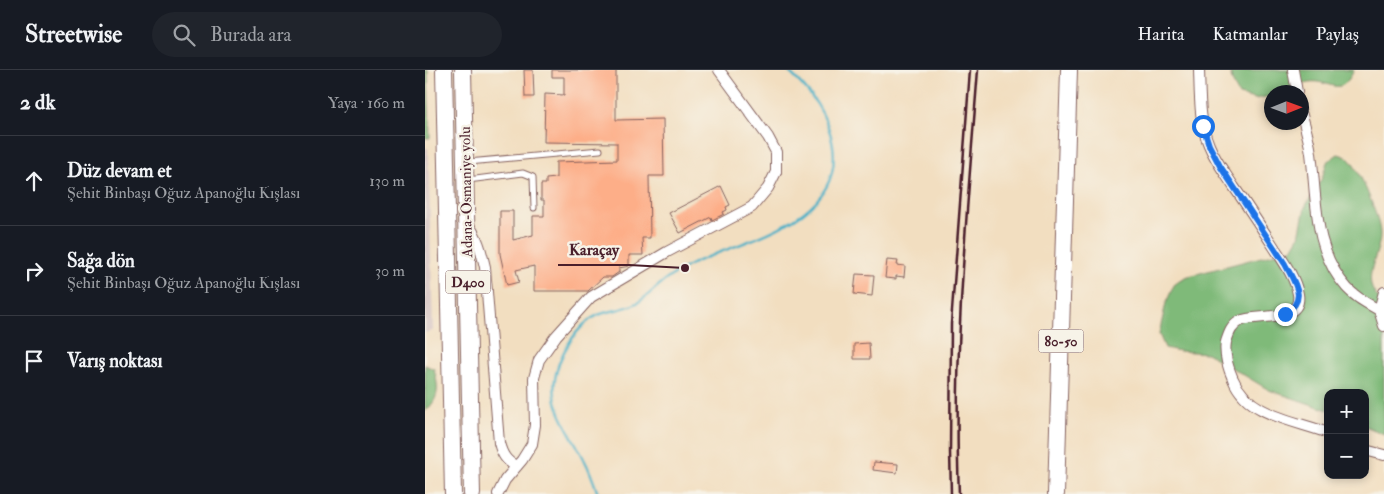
<!DOCTYPE html>
<html lang="tr">
<meta charset="utf-8">
<style>
:root{--surface:#171b24;--page:#20242c;--text:#f1f3f6;--muted:#9ea1a6;--line:#363941}
body{margin:0;font-family:"IM FELL Double Pica",serif;background:var(--page);color:var(--text)}
.controls{position:absolute;right:15px;bottom:15px;display:grid;overflow:hidden;border-radius:10px;box-shadow:0 2px 8px #0003}
.controls button{width:45px;height:45px;display:grid;place-items:center;padding:0;border:0;border-bottom:1px solid var(--line);background:var(--surface);color:var(--text);font:25px sans-serif}
.compass{position:absolute;left:839px;top:15px;width:45px;height:45px;border-radius:50%;background:var(--surface);box-shadow:0 2px 8px #0003;rotate:89deg}
.stop{position:absolute;width:15px;height:15px;margin:-11px;border:4px solid #1a73e8;border-radius:50%;background:#fff}
.stop.end{background:#1a73e8;border-color:#fff;box-shadow:0 1px 5px #0008}
.list{margin:0;padding:0;list-style:none}
h2{display:flex;justify-content:space-between;align-items:center;height:65px;margin:0;padding:0 20px;font-size:21px}
h2 small{font-size:16px;font-weight:400;color:var(--muted)}
.list li{display:grid;grid-template-columns:32px 1fr auto;gap:15px;align-items:center;box-sizing:border-box;height:90px;padding:0 20px;border-top:1px solid var(--line)}
.list b{display:block;font-size:19px;white-space:nowrap}
.list p{margin:0;font-size:16px;white-space:nowrap;color:var(--muted)}
.list em{font-size:16px;font-style:normal;color:var(--muted)}
.icon{flex:none;width:28px;height:28px;fill:none;stroke:currentColor;stroke-width:2;stroke-linecap:round;stroke-linejoin:round}
.map{position:relative;flex:none;width:959px;height:424px;overflow:hidden}
header{display:flex;align-items:center;gap:30px;box-sizing:border-box;height:70px;padding:0 25px;background:var(--surface);border-bottom:1px solid var(--line)}
header strong{font-size:24px}
nav{display:flex;gap:28px;margin-inline-start:auto;font-size:18px}
.search{width:350px;height:45px;background:var(--page);display:flex;align-items:center;gap:12px;box-sizing:border-box;padding:0 18px;border-radius:28px;color:var(--muted);font-size:19px}
main{display:flex}
aside{flex:1;background:var(--surface)}
.map>svg:first-child{display:block}
.industrial{fill:#d2bfbf}
.forest{fill:#7fba79;stroke:#646c52}
.lines{fill:none;stroke-linecap:round;stroke-linejoin:round}
.stream{stroke:#48b1c7;stroke-width:2.5}
.building{fill:#fdae88}
.service-casing{stroke:#85625f;stroke-width:7}
.minor-casing{stroke:#85625f;stroke-width:12}
.trunk-casing{stroke:#85625f;stroke-width:18}
.service{stroke:#fff;stroke-width:5}
.minor{stroke:#fff;stroke-width:10}
.trunk{stroke:#fff;stroke-width:16}
.rail{stroke:#4a1f2b;stroke-width:2.5}
.route{stroke:#1a73e8;stroke-width:6}
.labels{text-anchor:middle;stroke-width:5;stroke-linejoin:round;paint-order:stroke}
.shield{fill:#f7f3e8;stroke:#7e5f64;stroke-width:1}
.shield-label{font-size:14px;font-weight:bold;fill:#4a1f2b}
.street-label{font-size:15px;fill:#4a1f2b;stroke:#f7f3e8}
.leader{fill:none;stroke:#4a1f2b;stroke-width:2}
.callout-dot{fill:#4a1f2b;stroke:#f7f3e8;stroke-width:2}
.callout-label{font-size:16px;text-anchor:middle;font-weight:bold;fill:#4a1f2b;stroke:#f7f3e8;stroke-width:5;stroke-linejoin:round;paint-order:stroke}
</style>
<header>
<strong>Streetwise</strong>
<div class="search"><svg class="icon" aria-label="search" viewBox="0 0 24 24"><circle cx="10" cy="10" r="6"/><path d="M15 15l6 6"/></svg>Burada ara</div>
<nav><a>Harita</a><a>Katmanlar</a><a>Paylaş</a></nav>
</header>
<main>
<aside>
<h2>2 dk<small>Yaya · 160 m</small></h2>
<ul class="list">
<li><svg class="icon" aria-label="ahead" viewBox="0 0 24 24"><path d="M12 20V5M6 11l6-6 6 6"/></svg><div><b>Düz devam et</b><p>Şehit Binbaşı Oğuz Apanoğlu Kışlası</p></div><em>130 m</em></li>
<li><svg class="icon" aria-label="right" viewBox="0 0 24 24"><path d="M7 20v-9h11M14 6l5 5-5 5"/></svg><div><b>Sağa dön</b><p>Şehit Binbaşı Oğuz Apanoğlu Kışlası</p></div><em>30 m</em></li>
<li><svg class="icon" aria-label="arrive" viewBox="0 0 24 24"><path d="M6 21V4h12l-3 4 3 4H6"/></svg><div><b>Varış noktası</b></div></li>
</ul>
</aside>
<div class="map">
<svg width="959" height="424" viewBox="0 0 959 424">
<rect width="100%" height="100%" fill="#f7f3e8"/>
<filter id="ink" filterUnits="userSpaceOnUse"><feTurbulence type="fractalNoise" baseFrequency=".02" numOctaves="2"/><feDisplacementMap in="SourceGraphic" scale="10" xChannelSelector="R" yChannelSelector="G"/><feConvolveMatrix kernelMatrix="1 2 1 2 8 2 1 2 1" color-interpolation-filters="sRGB"/></filter>
<filter id="wash" filterUnits="userSpaceOnUse"><feTurbulence type="fractalNoise" baseFrequency=".0096" numOctaves="4" result="noise"/><feDisplacementMap in="SourceGraphic" scale="20" xChannelSelector="R" yChannelSelector="G"/><feGaussianBlur stdDeviation="1.12" result="paint"/><feColorMatrix in="noise" values="0 0 0 0 0 0 0 0 0 0 0 0 0 0 0 0 0 1.4 0 .05"/><feComposite in="paint" operator="in"/></filter>
<g filter="url(#wash)">
<rect width="100%" height="100%" fill="#f2dec0"/>
<!-- industrial -->
<path class="industrial" d="M0 78H3L8 260 0 263Z"/>
<!-- forest -->
<path class="forest" d="M0 0H3L5 68H0Z
M805 0H929C915 30 905 9 884 12 870 15 861 22 846 22V26L830 29 814 25 807 11Z
M913 84C916 85 921 86 923 88 934 97 955 149 955 163 956 183 937 205 950 224 951 227 956 229 959 231V364L940 356V323H903V340L844 320 782 283 754 281 740 278 734 264 741 233 749 215 760 207 867 179 874 167 880 137 897 108 902 92Z
M0 295 9 299C14 319 15 327 0 342Z"/>
<g class="lines">
<!-- stream -->
<path class="stream" d="M173 424C169 412 165 400 159 389 147 364 125 338 130 309 133 287 151 255 173 245 186 240 199 240 212 233 222 227 229 219 238 212 248 204 259 198 271 192 321 169 419 150 408 76 403 44 385 21 362 0"/>
</g>
<g id="blocks">
<!-- building -->
<path class="building" d="M99 0H108L109 27H100Z
M127 0H191V50L238 49 239 106H224L225 168H217L218 185H204V196L194 198V202L187 207H178L163 221H109V196L91 200 94 212 82 215 75 184V141H88V170L108 165V146H119V130H116V114H121V109L131 108V92L192 90V73L119 72 120 24 139 25V7H127Z
M296 116 305 135 301 137 302 140 298 142 299 144 287 150 286 147 255 163 244 143Z
M462 190 473 191 472 195 480 196 479 207 471 206V209L460 208Z
M431 204 449 205 447 226 429 224Z
M444 273 445 289H429V274Z
M449 392 473 394 472 403 448 400Z"/>
</g>
</g>
<g filter="url(#ink)">
<use href="#blocks" fill-opacity="0" stroke="#85625f" stroke-width="1"/>
<g class="lines">
<!-- service casing -->
<g class="service-casing">
<path id="service" d="M43 92 175 80
M43 110 98 103 108 107 109 138"/>
</g>
<!-- minor casing -->
<g class="minor-casing">
<path id="minor" d="M774 0C775 25 774 52 784 75 790 90 800 103 809 117 823 137 836 157 849 177 858 191 870 207 873 224 878 254 830 243 815 251 806 256 804 263 801 272 799 284 803 298 808 309 823 346 869 350 903 363
M868 0 872 22
M876 42C880 56 884 69 886 83 892 130 888 180 922 218 931 228 943 234 954 240
M42 153C53 167 56 180 60 197L74 373C77 384 81 392 92 396
M959 222 954 240 959 256
M940 380 959 385
M73 424 80 410 97 390 107 374 110 355 109 308 114 290 131 266 166 227 242 182 327 137 343 118 351 102V82L343 67 294 0"/>
</g>
<!-- trunk casing -->
<g class="trunk-casing">
<path id="trunk" d="M19 0 28 424
M38 0 47 424
M631 424 644 0"/>
</g>
<!-- service -->
<use href="#service" class="service"/>
<!-- minor -->
<use href="#minor" class="minor"/>
<!-- trunk -->
<use href="#trunk" class="trunk"/>
<!-- rail -->
<path class="rail" d="M526 424 525 382 526 254 545 0
M534 424C528 282 542 141 553 0"/>
</g>
</g>
<g class="lines" filter="url(#ink)">
<!-- route -->
<path class="route" d="M778 56 784 75 795 96 860 194C870 214 883 229 860 244"/>
</g>
<g class="labels">
<!-- shield labels -->
<g class="shield">
<rect x="20.5" y="200.5" width="45" height="23" rx="4"/>
<rect x="613.5" y="259.5" width="45" height="23" rx="4"/>
</g>
<g class="shield-label">
<text x="43" y="217">D400</text>
<text x="636" y="276">80-50</text>
</g>
<!-- street labels -->
<g class="street-label">
<text transform="translate(41 122) rotate(-91)" y="5">Adana-Osmaniye yolu</text>
</g>
</g>
<!-- callouts -->
<path class="leader" d="M260 198L204 195H133"/>
<circle class="callout-dot" cx="260" cy="198" r="5"/>
<g class="callout-label">
<text x="169" y="185">Karaçay</text>
</g>
</svg>
<div class="controls">
<button>+</button>
<button>−</button>
</div>
<svg class="compass" viewBox="-18 -18 36 36"><path d="M0-13l5 13h-10z" fill="#e53935"/><path d="M0 13l5-13h-10z" fill="#9ea1a6"/></svg>
<div class="stop" style="left:778px;top:56px"></div>
<div class="stop end" style="left:860px;top:244px"></div>
</div>
</main>
